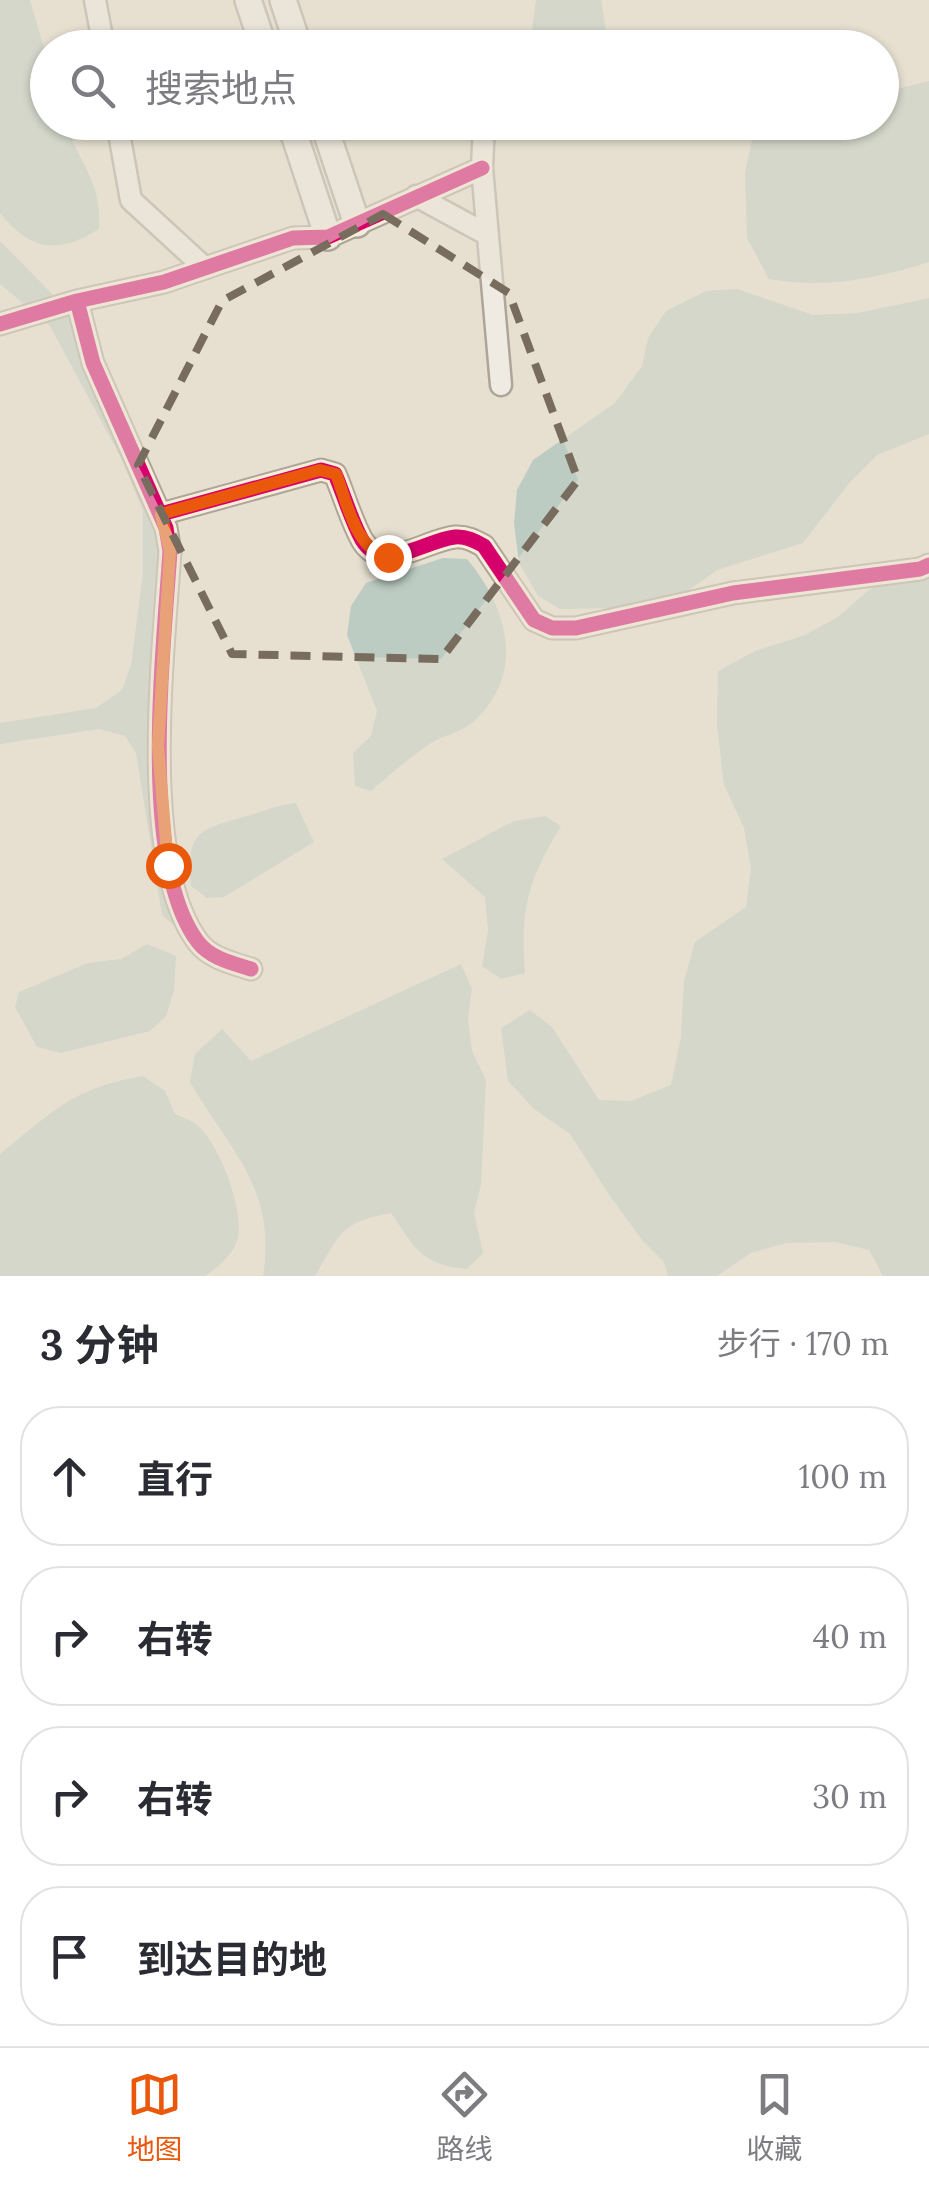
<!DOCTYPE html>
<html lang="zh">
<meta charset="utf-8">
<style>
:root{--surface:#fff;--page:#f2f2f3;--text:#2b2b33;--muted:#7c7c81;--line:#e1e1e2;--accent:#ea580c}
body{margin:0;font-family:Lora,"Noto Sans SC",serif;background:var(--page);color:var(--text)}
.stop{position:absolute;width:30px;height:30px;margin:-22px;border:8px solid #ea580c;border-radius:50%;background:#fff}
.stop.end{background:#ea580c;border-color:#fff;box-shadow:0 2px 10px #0008}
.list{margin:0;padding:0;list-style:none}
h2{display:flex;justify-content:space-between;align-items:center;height:130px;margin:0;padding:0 40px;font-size:42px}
h2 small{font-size:32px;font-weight:400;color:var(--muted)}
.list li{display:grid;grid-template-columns:65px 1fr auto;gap:30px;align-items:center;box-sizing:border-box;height:140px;margin:0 20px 20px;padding:0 20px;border:2px solid var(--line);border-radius:40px}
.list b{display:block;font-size:38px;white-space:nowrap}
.list em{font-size:32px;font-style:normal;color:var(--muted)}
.icon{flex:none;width:55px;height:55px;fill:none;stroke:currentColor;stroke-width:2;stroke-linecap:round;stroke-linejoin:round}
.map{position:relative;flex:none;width:929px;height:1276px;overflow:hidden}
.search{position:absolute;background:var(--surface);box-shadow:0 2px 8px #0004;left:30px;right:30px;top:30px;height:110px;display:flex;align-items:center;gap:25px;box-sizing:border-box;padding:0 35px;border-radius:55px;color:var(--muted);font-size:38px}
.sheet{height:770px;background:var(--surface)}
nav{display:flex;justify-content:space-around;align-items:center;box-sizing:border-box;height:140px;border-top:2px solid var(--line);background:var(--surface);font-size:28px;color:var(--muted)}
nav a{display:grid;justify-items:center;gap:5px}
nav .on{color:var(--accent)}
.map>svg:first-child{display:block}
.water{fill:#bcccc2}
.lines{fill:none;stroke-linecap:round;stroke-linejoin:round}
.minor-casing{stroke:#ada599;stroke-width:25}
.tertiary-casing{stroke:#ada599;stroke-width:30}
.minor{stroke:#efebe3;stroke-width:20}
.tertiary{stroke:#efebe3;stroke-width:25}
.cycleway-casing{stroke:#f7eed8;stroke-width:21}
.cycleway{stroke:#d6006c;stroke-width:15}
.route{stroke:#ea580c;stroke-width:12}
.marked{fill:none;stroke:#786c5e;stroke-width:8;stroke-dasharray:20 12;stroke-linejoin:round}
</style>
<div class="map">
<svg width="929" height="1276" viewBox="0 0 929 1276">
<rect width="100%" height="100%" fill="#e7e0d1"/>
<!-- water -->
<path class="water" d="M0 0H30L47 58 48 122 66 123C79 165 102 179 99 229 57 255 31 251 0 213Z
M536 0H601L609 47H558L554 38 532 30Z
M929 81V262C876 279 824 289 769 279L747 238 745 172 753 135 774 123 882 122V93Z
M0 241 61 303 131 452 163 544 149 700 153 771 177 928 162 915 136 753 125 736 99 729 0 744V723L96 708 122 690 131 665 143 573V511L120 456 50 326 0 284Z
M737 289 813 315 858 313 929 298V434L877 455 850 482 803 543 717 570 682 595 617 608 560 609 538 596 519 563 514 523 517 490 533 460 615 403 642 366 648 338 666 311 706 291Z
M443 558 467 559C508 608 527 674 472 723 461 732 444 735 431 743 410 757 391 774 371 791L355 786 353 753 371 736 377 711 347 635 351 606 366 583Z
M929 574V1276H883L869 1250 835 1242 786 1243 751 1253 717 1276H668L664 1262 642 1240 610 1196 570 1134 534 1109 508 1081 501 1028 530 1010 552 1027 599 1100 631 1101 671 1085 681 1037 684 981 695 942 746 907 751 868 744 828 724 785 717 726 718 671 755 651 805 635 838 617 870 589 910 576Z
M296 803 314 842 224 897 207 898 191 886C187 832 196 831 243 817 262 812 277 805 296 803Z
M545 816 561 826C528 880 520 909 525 973L501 979 482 966 488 930 485 897 442 859 514 821Z
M147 944 176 956 174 990 166 1016 150 1031 61 1053 37 1047 15 1007 19 992 88 963 121 959Z
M461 964 472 989 468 1018 472 1051 486 1080 481 1185 474 1213 483 1253 467 1269C421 1265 415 1248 391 1213 338 1223 341 1234 315 1276H263C277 1188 230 1151 190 1082L195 1054 222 1029 251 1061Z
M143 1076 165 1091 175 1114C181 1117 191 1120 196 1124 219 1142 246 1213 237 1241 232 1256 218 1267 205 1276H0V1154C54 1111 72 1088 143 1076Z"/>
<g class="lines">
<!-- minor casing -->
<g class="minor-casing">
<path id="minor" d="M95 0 104 48
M117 122 131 200 205 268
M484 122 482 168 501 385
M416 196 488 235
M77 301 93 363 166 528 170 551C164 648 138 863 198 942 210 958 232 963 251 969
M0 324 77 301 164 282 293 238 328 237 482 168
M161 514 321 470 335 474C344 495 351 520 362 540 383 575 425 540 455 537 466 536 475 541 484 546L534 620 552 628H576L733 593 920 569 929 565"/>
</g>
<!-- tertiary casing -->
<g class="tertiary-casing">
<path id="tertiary" d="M248 0 264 48
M283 0 299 48
M290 122 328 237
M323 122 357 224"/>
</g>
<!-- minor -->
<use href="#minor" class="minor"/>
<!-- tertiary -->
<use href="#tertiary" class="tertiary"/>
<!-- cycleway casing -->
<g class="cycleway-casing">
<path id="cycleway" d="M77 301 93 363 166 528 170 551C164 648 138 863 198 942 210 958 232 963 251 969
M0 324 77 301 164 282 293 238 328 237 482 168
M161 514 321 470 335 474C344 495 351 520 362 540 383 575 425 540 455 537 466 536 475 541 484 546L534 620 552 628H576L733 593 920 569 929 565"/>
</g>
<!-- cycleway -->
<use href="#cycleway" class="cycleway"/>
</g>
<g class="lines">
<!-- route -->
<path class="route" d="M168 865 158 746 170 551 161 514 320 470 336 474C347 502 355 549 388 557"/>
</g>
<!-- marked area -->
<path d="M0 0H929V1276H0ZM383 214 509 293 578 480 441 659 232 654 138 465 222 301Z" fill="#e7e0d1" fill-opacity=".55" fill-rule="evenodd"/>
<path class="marked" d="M383 214 509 293 578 480 441 659 232 654 138 465 222 301Z"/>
</svg>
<div class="stop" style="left:168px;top:865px"></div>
<div class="stop end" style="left:388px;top:557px"></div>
<div class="search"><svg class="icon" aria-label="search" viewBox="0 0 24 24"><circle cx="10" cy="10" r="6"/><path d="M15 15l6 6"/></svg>搜索地点</div>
</div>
<section class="sheet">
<h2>3 分钟<small>步行 · 170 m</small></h2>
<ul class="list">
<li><svg class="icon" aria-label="ahead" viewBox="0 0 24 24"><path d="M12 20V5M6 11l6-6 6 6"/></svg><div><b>直行</b></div><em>100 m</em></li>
<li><svg class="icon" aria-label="right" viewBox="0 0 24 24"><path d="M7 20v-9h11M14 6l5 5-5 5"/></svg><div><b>右转</b></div><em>40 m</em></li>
<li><svg class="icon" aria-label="right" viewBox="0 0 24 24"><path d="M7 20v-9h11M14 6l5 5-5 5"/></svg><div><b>右转</b></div><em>30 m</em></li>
<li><svg class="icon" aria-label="arrive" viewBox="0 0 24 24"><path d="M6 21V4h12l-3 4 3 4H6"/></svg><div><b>到达目的地</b></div></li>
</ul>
</section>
<nav>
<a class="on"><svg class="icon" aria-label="map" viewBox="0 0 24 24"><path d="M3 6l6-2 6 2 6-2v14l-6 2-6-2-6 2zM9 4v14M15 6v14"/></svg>地图</a>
<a><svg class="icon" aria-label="directions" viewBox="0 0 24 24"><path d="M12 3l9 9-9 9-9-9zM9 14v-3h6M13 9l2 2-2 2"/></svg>路线</a>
<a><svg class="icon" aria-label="saved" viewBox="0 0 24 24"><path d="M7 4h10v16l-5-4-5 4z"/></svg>收藏</a>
</nav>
